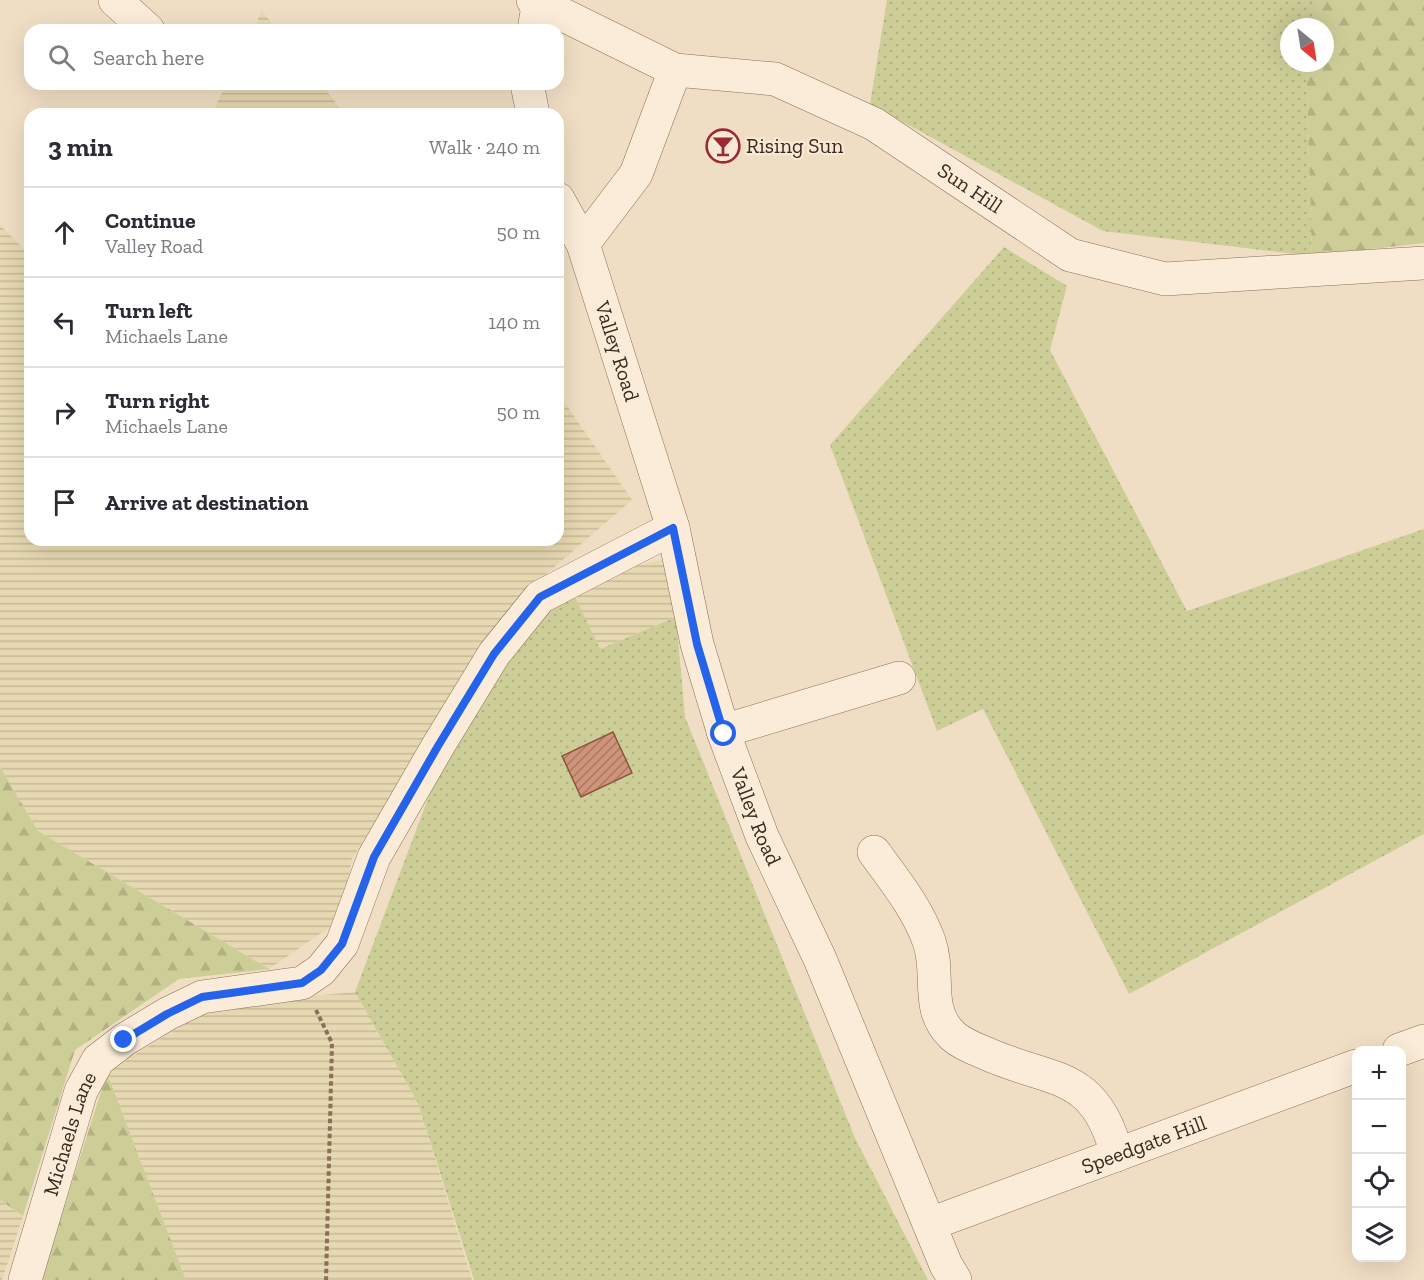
<!DOCTYPE html>
<meta charset="utf-8">
<style>
:root{--surface:#fff;--page:#f7f7f7;--text:#2b2b33;--muted:#7c7c81;--line:#e1e1e2}
body{margin:0;font-family:"Zilla Slab",serif;background:var(--page);color:var(--text)}
.controls{position:absolute;right:18px;bottom:18px;display:grid;overflow:hidden;border-radius:12px;box-shadow:0 6px 24px #0002}
.controls button{width:54px;height:54px;display:grid;place-items:center;padding:0;border:0;border-bottom:2px solid var(--line);background:var(--surface);color:var(--text);font:30px sans-serif}
.compass{position:absolute;left:1280px;top:18px;width:54px;height:54px;border-radius:50%;background:var(--surface);box-shadow:0 6px 24px #0002;rotate:150deg}
.stop{position:absolute;width:18px;height:18px;margin:-14px;border:4px solid #2563eb;border-radius:50%;background:#fff}
.stop.end{background:#2563eb;border-color:#fff;box-shadow:0 2px 6px #0008}
.list{margin:0;padding:0;list-style:none}
h2{display:flex;justify-content:space-between;align-items:center;height:78px;margin:0;padding:0 24px;font-size:26px}
h2 small{font-size:20px;font-weight:400;color:var(--muted)}
.list li{display:grid;grid-template-columns:39px 1fr auto;gap:18px;align-items:center;box-sizing:border-box;height:90px;padding:0 24px;border-top:2px solid var(--line)}
.list b{display:block;font-size:22px;white-space:nowrap}
.list p{margin:0;font-size:20px;white-space:nowrap;color:var(--muted)}
.list em{font-size:20px;font-style:normal;color:var(--muted)}
.icon{flex:none;width:33px;height:33px;fill:none;stroke:currentColor;stroke-width:2;stroke-linecap:round;stroke-linejoin:round}
.map{position:relative;flex:none;width:1424px;height:1280px;overflow:hidden}
.search{position:absolute;background:var(--surface);box-shadow:0 6px 24px #0002;left:24px;top:24px;width:540px;height:66px;display:flex;align-items:center;gap:15px;box-sizing:border-box;padding:0 21px;border-radius:18px;color:var(--muted);font-size:22px}
.panel{position:absolute;background:var(--surface);box-shadow:0 6px 24px #0002;left:24px;top:108px;width:540px;height:438px;border-radius:18px}
.map>svg:first-child{display:block}
.farmland{fill:url(#farmland-rules)}
.green{fill:url(#green-dots);fill-rule:evenodd}
.forest{fill:url(#forest-firs)}
.building{fill:url(#building-hatch);stroke:#8b553f;stroke-width:1.5}
.lines{fill:none;stroke-linecap:round;stroke-linejoin:round}
.minor-casing{stroke:#8b6f5a;stroke-width:34}
.path{stroke:#8b6f5a;stroke-width:4;stroke-dasharray:4.5 3;stroke-linecap:butt}
.minor{stroke:#faecd8;stroke-width:33}
.route{stroke:#2563eb;stroke-width:8}
.labels{text-anchor:middle;stroke-width:4.5;stroke-linejoin:round;paint-order:stroke}
.poi-label{font-size:21px;fill:#3a291e;stroke:#f7e9d4;text-anchor:start}
.street-label{font-size:21px;fill:#3a291e;stroke:#f7e9d4}
</style>
<div class="map">
<svg width="1424" height="1280" viewBox="0 0 1424 1280">
<defs>
<pattern id="farmland-rules" width="6" height="5" patternUnits="userSpaceOnUse" patternTransform="scale(1.5)"><rect width="6" height="5" fill="#e6d8b1"/><path d="M0 2.5h6" fill="none" stroke="#c6b998"/></pattern>
<pattern id="green-dots" width="8" height="8" patternUnits="userSpaceOnUse" patternTransform="scale(1.5)"><rect width="8" height="8" fill="#cdce97"/><path d="M2 2h.1M6 6h.1" fill="none" stroke="#b1b182" stroke-width="1.8" stroke-linecap="round"/></pattern>
<pattern id="forest-firs" width="22" height="20" patternUnits="userSpaceOnUse" patternTransform="scale(1.5)"><rect width="22" height="20" fill="#cdce97"/><path d="M5 1l3.5 6h-7zM16 11l3.5 6h-7z" fill="#b1b182"/></pattern>
<pattern id="building-hatch" width="6" height="6" patternUnits="userSpaceOnUse" patternTransform="scale(1.5)"><rect width="6" height="6" fill="#cf9479"/><path d="M-1 1l2-2M0 6l6-6M5 7l2-2" fill="none" stroke="#a97963"/></pattern>
</defs>
<rect width="100%" height="100%" fill="#f0dec4"/>
<!-- farmland -->
<path class="farmland" d="M262 11 277 30H253Z
M226 84H321L345 114H212Z
M0 225 30 255V540H558V393L632 500 516 600 352 859 340 920 269 969 38 831 0 767Z
M666 559 676 617 599 649 572 591 597 575Z
M355 992 418 1103 472 1280H186L107 1073 213 1005Z
M0 1200 23 1216 2 1280H0Z"/>
<!-- green -->
<path class="green" d="M887 0H1320L1307 27H1289V63H1306L1312 256 1103 231 870 104Z
M1004 247 1067 286 1050 350 1187 611 1424 529V834L1129 994 983 709 937 731 830 445Z
M572 591 600 649 676 617 685 717 855 1138 928 1280H474L418 1103 355 992 441 764 544 609ZM613 732 632 773 581 797 562 756Z"/>
<!-- forest -->
<path class="forest" d="M1320 0H1424V243L1312 256 1306 63H1325V27H1307Z
M0 767 38 831 269 969 179 979 75 1050 23 1216 0 1200Z
M107 1073 186 1280H41Z"/>
<!-- building -->
<path class="building" d="M613 732 632 773 581 797 562 756Z"/>
<g class="lines">
<!-- minor casing -->
<g class="minor-casing">
<g id="minor">
<path d="M115 0 148 30"/>
<path id="s1" d="M533 0 675 70 775 79 874 124 1070 255 1165 279 1424 263"/>
<path d="M534 30 539 0"/>
<path d="M527 84 533 114"/>
<path id="s2" d="M558 199 583 244 673 528 697 644 724 734 762 836 820 959 946 1265 955 1280"/>
<path d="M583 244 636 174 675 70"/>
<path d="M723 731 899 678"/>
<path d="M874 852C895 881 917 908 929 941 941 975 924 1009 953 1036 962 1044 975 1049 985 1053 1051 1083 1095 1069 1117 1155"/>
<path d="M1399 1050 1424 1041"/>
<path id="s3" d="M930 1224 1356 1066"/>
<path id="s4" d="M25 1280 81 1091 98 1060 124 1040 167 1014 202 997 302 983 321 970 342 944 374 857 438 746 494 654 540 597 673 528"/>
</g>
</g>
<!-- path -->
<path class="path" d="M316 1010 332 1043 326 1280"/>
<!-- minor -->
<use href="#minor" class="minor"/>
</g>
<g class="lines">
<!-- route -->
<path class="route" d="M124 1040 167 1014 202 997 302 983 321 970 342 944 374 857 438 746 494 654 540 597 673 528 697 644 724 734"/>
</g>
<!-- icons -->
<defs>
<g id="bar-ring" transform="scale(1.725)"><circle r="9.5" fill="#f7e9d4" stroke="#9c2834" stroke-width="1.5"/><path d="M-6-5H6L.8 .8V4.5H3.5V6h-7V4.5H-.8V.8Z" fill="#9c2834"/></g>
</defs>
<g fill-rule="evenodd">
<use href="#bar-ring" x="723" y="146"/>
</g>
<g class="labels">
<!-- poi labels -->
<g class="poi-label">
<text x="746" y="153">Rising Sun</text>
</g>
<!-- street labels -->
<g class="street-label">
<text dy="7" stroke="none"><textPath href="#s1" startOffset="483">Sun Hill</textPath></text>
<text dy="7" stroke="none"><textPath href="#s2" startOffset="164">Valley Road</textPath></text>
<text dy="7" stroke="none"><textPath href="#s2" startOffset="650">Valley Road</textPath></text>
<text dy="7" stroke="none"><textPath href="#s4" startOffset="153">Michaels Lane</textPath></text>
<text dy="7" stroke="none"><textPath href="#s3" startOffset="228">Speedgate Hill</textPath></text>
</g>
</g>
</svg>
<div class="controls">
<button>+</button>
<button>−</button>
<button><svg class="icon" aria-label="locate" viewBox="0 0 24 24"><circle cx="12" cy="12" r="6"/><path d="M12 2v4M12 18v4M2 12h4M18 12h4"/></svg></button>
<button><svg class="icon" aria-label="layers" viewBox="0 0 24 24"><path d="M12 4l9 5-9 5-9-5zM3 14l9 5 9-5"/></svg></button>
</div>
<svg class="compass" viewBox="-18 -18 36 36"><path d="M0-13l5 13h-10z" fill="#e53935"/><path d="M0 13l5-13h-10z" fill="#7c7c81"/></svg>
<div class="stop" style="left:724px;top:734px"></div>
<div class="stop end" style="left:124px;top:1040px"></div>
<div class="search"><svg class="icon" aria-label="search" viewBox="0 0 24 24"><circle cx="10" cy="10" r="6"/><path d="M15 15l6 6"/></svg>Search here</div>
<section class="panel">
<h2>3 min<small>Walk · 240 m</small></h2>
<ul class="list">
<li><svg class="icon" aria-label="ahead" viewBox="0 0 24 24"><path d="M12 20V5M6 11l6-6 6 6"/></svg><div><b>Continue</b><p>Valley Road</p></div><em>50 m</em></li>
<li><svg class="icon" aria-label="left" viewBox="0 0 24 24"><path d="M17 20v-9H6M10 6l-5 5 5 5"/></svg><div><b>Turn left</b><p>Michaels Lane</p></div><em>140 m</em></li>
<li><svg class="icon" aria-label="right" viewBox="0 0 24 24"><path d="M7 20v-9h11M14 6l5 5-5 5"/></svg><div><b>Turn right</b><p>Michaels Lane</p></div><em>50 m</em></li>
<li><svg class="icon" aria-label="arrive" viewBox="0 0 24 24"><path d="M6 21V4h12l-3 4 3 4H6"/></svg><div><b>Arrive at destination</b></div></li>
</ul>
</section>
</div>
